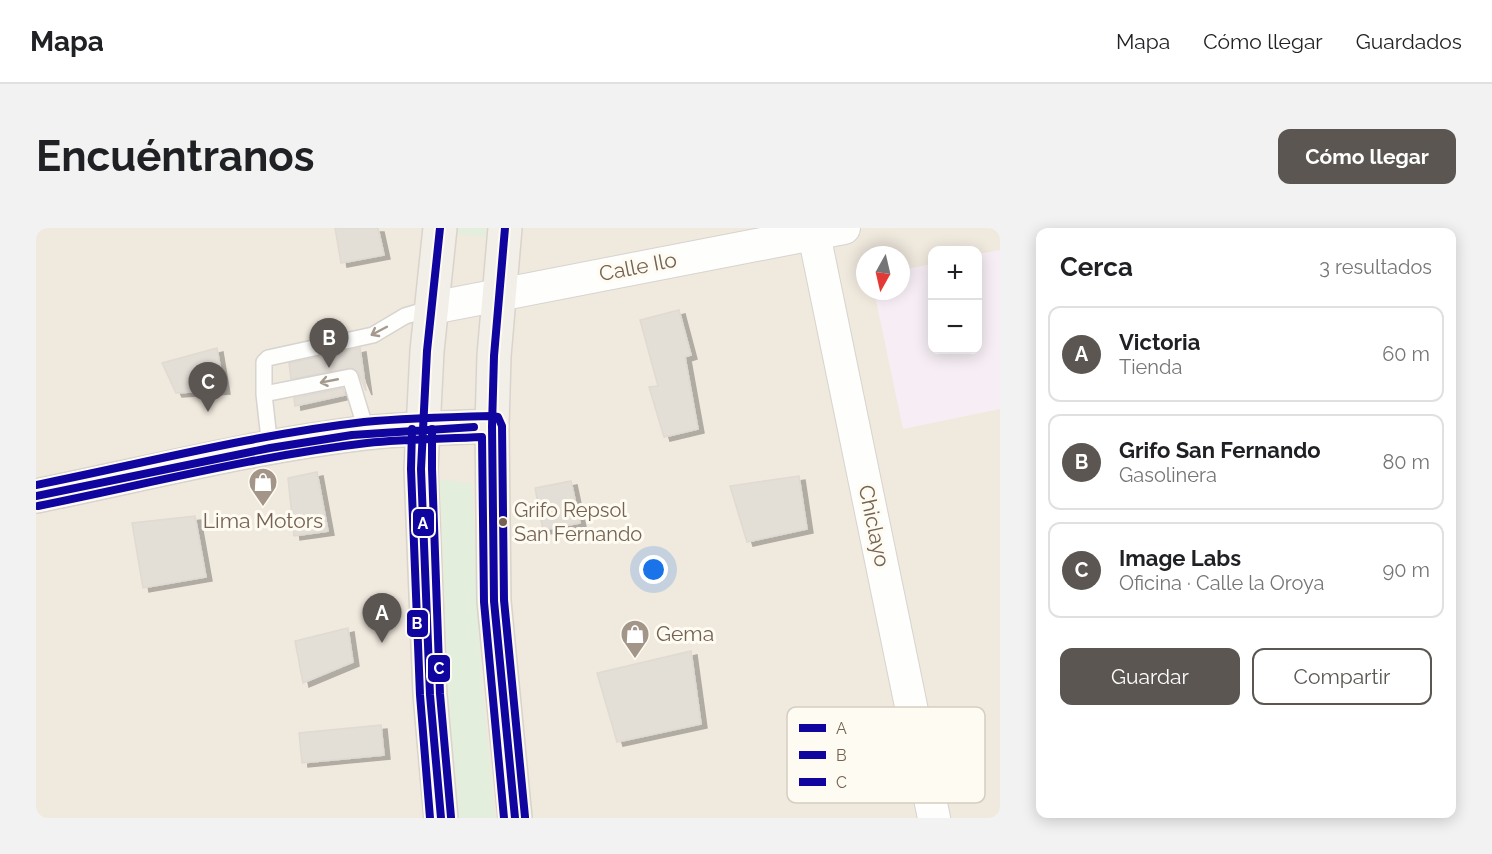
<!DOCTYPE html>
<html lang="es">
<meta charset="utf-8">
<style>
:root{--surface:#fff;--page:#f2f2f2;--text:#202124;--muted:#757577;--line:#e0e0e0;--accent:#5b5651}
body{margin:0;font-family:Raleway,sans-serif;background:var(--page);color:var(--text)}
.controls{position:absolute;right:18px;top:18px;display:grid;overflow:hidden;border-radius:12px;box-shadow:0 3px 15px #0003}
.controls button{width:54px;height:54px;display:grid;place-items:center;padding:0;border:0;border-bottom:2px solid var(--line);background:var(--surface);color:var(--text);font:30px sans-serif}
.compass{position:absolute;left:820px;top:18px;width:54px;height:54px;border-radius:50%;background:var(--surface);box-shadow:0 3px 15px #0003;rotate:188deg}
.you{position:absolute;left:618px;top:342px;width:21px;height:21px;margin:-15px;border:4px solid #fff;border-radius:50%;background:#1a73e8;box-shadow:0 0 0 9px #1a73e833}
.badge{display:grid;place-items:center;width:39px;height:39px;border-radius:50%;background:var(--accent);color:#fff;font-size:20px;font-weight:700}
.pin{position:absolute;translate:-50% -50px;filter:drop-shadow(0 2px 3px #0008)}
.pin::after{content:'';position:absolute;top:32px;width:21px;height:18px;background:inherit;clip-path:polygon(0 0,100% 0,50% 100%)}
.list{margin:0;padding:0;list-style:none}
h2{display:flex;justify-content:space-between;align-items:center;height:78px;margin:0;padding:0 24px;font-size:26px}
h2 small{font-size:20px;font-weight:400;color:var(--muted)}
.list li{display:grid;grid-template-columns:39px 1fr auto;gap:18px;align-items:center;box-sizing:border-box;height:96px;margin:0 12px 12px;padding:0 12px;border:2px solid var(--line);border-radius:12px}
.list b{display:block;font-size:22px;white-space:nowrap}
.list p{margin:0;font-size:20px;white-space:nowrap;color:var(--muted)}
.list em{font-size:20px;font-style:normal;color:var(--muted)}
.actions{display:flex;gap:12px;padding:18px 24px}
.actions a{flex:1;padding:14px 0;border:2px solid var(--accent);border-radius:12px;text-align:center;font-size:21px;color:var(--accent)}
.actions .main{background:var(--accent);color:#fff}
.map{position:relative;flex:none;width:964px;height:590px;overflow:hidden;border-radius:12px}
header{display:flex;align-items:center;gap:36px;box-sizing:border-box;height:84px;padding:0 30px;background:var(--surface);border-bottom:2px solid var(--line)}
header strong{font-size:28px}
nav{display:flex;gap:33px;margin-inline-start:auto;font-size:21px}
.intro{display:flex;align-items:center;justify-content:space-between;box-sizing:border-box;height:144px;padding:0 36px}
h1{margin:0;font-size:42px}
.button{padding:15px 27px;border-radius:12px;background:var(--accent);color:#fff;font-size:21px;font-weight:700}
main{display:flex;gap:36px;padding:0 36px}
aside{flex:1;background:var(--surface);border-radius:12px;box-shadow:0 3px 15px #0003}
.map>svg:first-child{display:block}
.residential{fill:#f0e9de;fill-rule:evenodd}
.education{fill:#f6eef4}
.green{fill:#e3eedc}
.building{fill:#e3ded6;stroke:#e0dad2;stroke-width:1.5;filter:url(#shadow)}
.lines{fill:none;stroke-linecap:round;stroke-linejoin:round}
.lane-casing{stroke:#d7d3ce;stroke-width:18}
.street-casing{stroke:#d7d3ce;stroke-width:34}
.secondary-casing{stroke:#d8d3cd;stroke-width:36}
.primary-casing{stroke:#d9d3cc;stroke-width:36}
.lane{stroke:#fefefd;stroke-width:15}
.street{stroke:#fefefd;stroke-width:32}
.secondary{stroke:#fefefd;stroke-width:33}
.primary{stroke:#f2efe8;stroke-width:33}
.bus-1-casing{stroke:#fefbf2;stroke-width:12}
.bus-2-casing{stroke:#fefbf2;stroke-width:12}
.bus-3-casing{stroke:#fefbf2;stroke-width:12}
.bus-1{stroke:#10069f;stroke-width:8}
.bus-2{stroke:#10069f;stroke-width:8}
.bus-3{stroke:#10069f;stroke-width:8}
.oneway{stroke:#a5998d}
.bus-dot{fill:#756250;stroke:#fefbf2;stroke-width:2}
.labels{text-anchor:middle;stroke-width:6;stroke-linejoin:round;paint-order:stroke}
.bus-label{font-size:20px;fill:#756250;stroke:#fefbf2;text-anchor:start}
.street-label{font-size:21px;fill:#756250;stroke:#fefbf2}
.poi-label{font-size:21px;fill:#756250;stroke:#fefbf2}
.key{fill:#fefbf2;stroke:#d5cdc1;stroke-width:1.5}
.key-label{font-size:16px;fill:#756250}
.line-badge{stroke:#fefbf2;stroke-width:2}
.badge-label{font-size:16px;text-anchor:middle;font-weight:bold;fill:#fff}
</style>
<header>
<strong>Mapa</strong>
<nav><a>Mapa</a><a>Cómo llegar</a><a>Guardados</a></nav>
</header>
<div class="intro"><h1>Encuéntranos</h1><a class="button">Cómo llegar</a></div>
<main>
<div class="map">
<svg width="964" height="590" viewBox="0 0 964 590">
<defs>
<filter id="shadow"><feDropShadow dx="6" dy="4" stdDeviation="0" flood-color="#0004"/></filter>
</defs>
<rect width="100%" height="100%" fill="#f8f6f0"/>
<!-- residential -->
<path class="residential" d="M0 0H964V590H0ZM896 22H942V122H896ZM829 27H865V63H829Z"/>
<!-- education -->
<path class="education" d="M964 22V181L867 201 838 63H865V42L896 36V122H942V26Z"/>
<!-- green -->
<path class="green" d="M421 0H450L449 9 421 6Z
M404 252 436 255 445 446 459 590H423L413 479Z"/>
<!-- building -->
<path class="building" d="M299 0H342L348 27 305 35Z
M643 82 655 127 649 129 662 201 628 209 613 159 622 158 604 92Z
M181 120 188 162 140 165 126 135Z
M324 120 330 163 323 146 316 140 255 151 253 135Z
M307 160 309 167 259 178 258 170Z
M281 244 292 303 258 308 252 250Z
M763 248 771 301 711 314 694 258Z
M535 253 544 295 507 302 499 260Z
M159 288 170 349 107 360 96 295Z
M312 400 317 434 267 455 259 413Z
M655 423 665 496 581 514 561 445Z
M345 497 348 527 266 535 263 505Z"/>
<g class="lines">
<!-- lane casing -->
<g class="lane-casing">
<path id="lane" d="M228 166 314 149 331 205
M234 220 228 166V134L232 130 337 107 369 88 396 80"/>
</g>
<!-- street casing -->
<g class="street-casing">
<path id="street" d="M778 6 898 590
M396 80 808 0"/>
</g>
<!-- secondary casing -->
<g class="secondary-casing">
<path id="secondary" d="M0 268C109 246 218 218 328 205 371 200 414 200 456 198"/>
</g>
<!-- primary casing -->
<g class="primary-casing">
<path id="primary" d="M404 0 391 123 385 241 394 467 405 590
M469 0 458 128 456 198 458 373 479 590"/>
</g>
<!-- lane -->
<use href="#lane" class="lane"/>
<!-- street -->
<use href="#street" class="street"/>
<!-- secondary -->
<use href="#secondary" class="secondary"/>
<!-- primary -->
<use href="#primary" class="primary"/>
<!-- bus-1 casing -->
<g class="bus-1-casing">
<path id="bus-1" d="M404 0 391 123 385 241 394 467 405 590
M469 0 458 128 456 198 458 373 479 590
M0 268 234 220 316 207 438 199"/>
</g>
<!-- bus-2 casing -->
<g class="bus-2-casing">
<path id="bus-2" d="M376 201 375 241 384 467 394 590
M2 278C111 256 220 228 331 215 369 211 407 211 446 209L448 374 468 590"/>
</g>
<!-- bus-3 casing -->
<g class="bus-3-casing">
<path id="bus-3" d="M396 201V241L404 466 415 589
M0 257C109 235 217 207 328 194 370 190 413 189 456 188L462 189 466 198 468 372 489 589"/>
</g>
<!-- bus-1 -->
<use href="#bus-1" class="bus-1"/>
<!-- bus-2 -->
<use href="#bus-2" class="bus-2"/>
<!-- bus-3 -->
<use href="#bus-3" class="bus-3"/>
</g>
<!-- one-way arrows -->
<defs><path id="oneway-shaft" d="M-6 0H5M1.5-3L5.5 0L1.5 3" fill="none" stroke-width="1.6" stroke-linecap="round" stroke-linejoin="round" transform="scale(1.5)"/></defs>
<g class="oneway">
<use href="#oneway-shaft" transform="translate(343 103) rotate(152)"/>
<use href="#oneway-shaft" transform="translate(293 153) rotate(169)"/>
</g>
<!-- icons -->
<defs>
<g id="shop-pin" transform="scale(1.5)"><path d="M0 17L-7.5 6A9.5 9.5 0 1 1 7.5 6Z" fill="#a39688" stroke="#fefbf2"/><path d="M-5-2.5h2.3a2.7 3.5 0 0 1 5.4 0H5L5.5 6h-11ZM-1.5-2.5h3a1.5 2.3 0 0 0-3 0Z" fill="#fff"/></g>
</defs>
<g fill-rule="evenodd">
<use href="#shop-pin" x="227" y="254"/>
<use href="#shop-pin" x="599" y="406"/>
</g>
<!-- markers -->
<circle class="bus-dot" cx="467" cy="294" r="5"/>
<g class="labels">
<!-- bus labels -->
<g class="bus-label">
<text x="478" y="289">Grifo Repsol<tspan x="478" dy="24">San Fernando</tspan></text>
</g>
<!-- street labels -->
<g class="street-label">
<text transform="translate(602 39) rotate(-11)" y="7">Calle Ilo</text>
<text transform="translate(838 298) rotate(78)" y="7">Chiclayo</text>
</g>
<!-- poi labels -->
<g class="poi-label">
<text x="227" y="300">Lima Motors</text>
<text x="620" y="413" text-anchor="start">Gema</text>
</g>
</g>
<!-- legend -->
<rect x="751" y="479" width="198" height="96" rx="9" class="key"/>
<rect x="763" y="496" width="27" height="8" fill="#10069f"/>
<rect x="763" y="523" width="27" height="8" fill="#10069f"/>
<rect x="763" y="550" width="27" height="8" fill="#10069f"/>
<g class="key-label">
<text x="800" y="506">A</text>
<text x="800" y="533">B</text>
<text x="800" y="560">C</text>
</g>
<g class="line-badge">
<rect x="376" y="280" width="23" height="29" rx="6" fill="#10069f"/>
<rect x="370" y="381" width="23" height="29" rx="6" fill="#10069f"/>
<rect x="391" y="426" width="24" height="29" rx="6" fill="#10069f"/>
</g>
<g class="badge-label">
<text x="387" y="301">A</text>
<text x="381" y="401">B</text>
<text x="403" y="446">C</text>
</g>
</svg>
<div class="controls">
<button>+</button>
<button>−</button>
</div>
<svg class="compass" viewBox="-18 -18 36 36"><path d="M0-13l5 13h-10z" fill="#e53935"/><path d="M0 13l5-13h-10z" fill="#757577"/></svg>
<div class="you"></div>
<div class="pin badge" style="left:346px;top:415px">A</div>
<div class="pin badge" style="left:293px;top:140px">B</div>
<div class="pin badge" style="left:172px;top:184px">C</div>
</div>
<aside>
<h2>Cerca<small>3 resultados</small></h2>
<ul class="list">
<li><span class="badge">A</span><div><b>Victoria</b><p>Tienda</p></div><em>60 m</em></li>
<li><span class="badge">B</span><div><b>Grifo San Fernando</b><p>Gasolinera</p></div><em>80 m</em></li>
<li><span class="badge">C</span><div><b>Image Labs</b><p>Oficina · Calle la Oroya</p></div><em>90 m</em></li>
</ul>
<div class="actions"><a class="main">Guardar</a><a>Compartir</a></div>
</aside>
</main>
